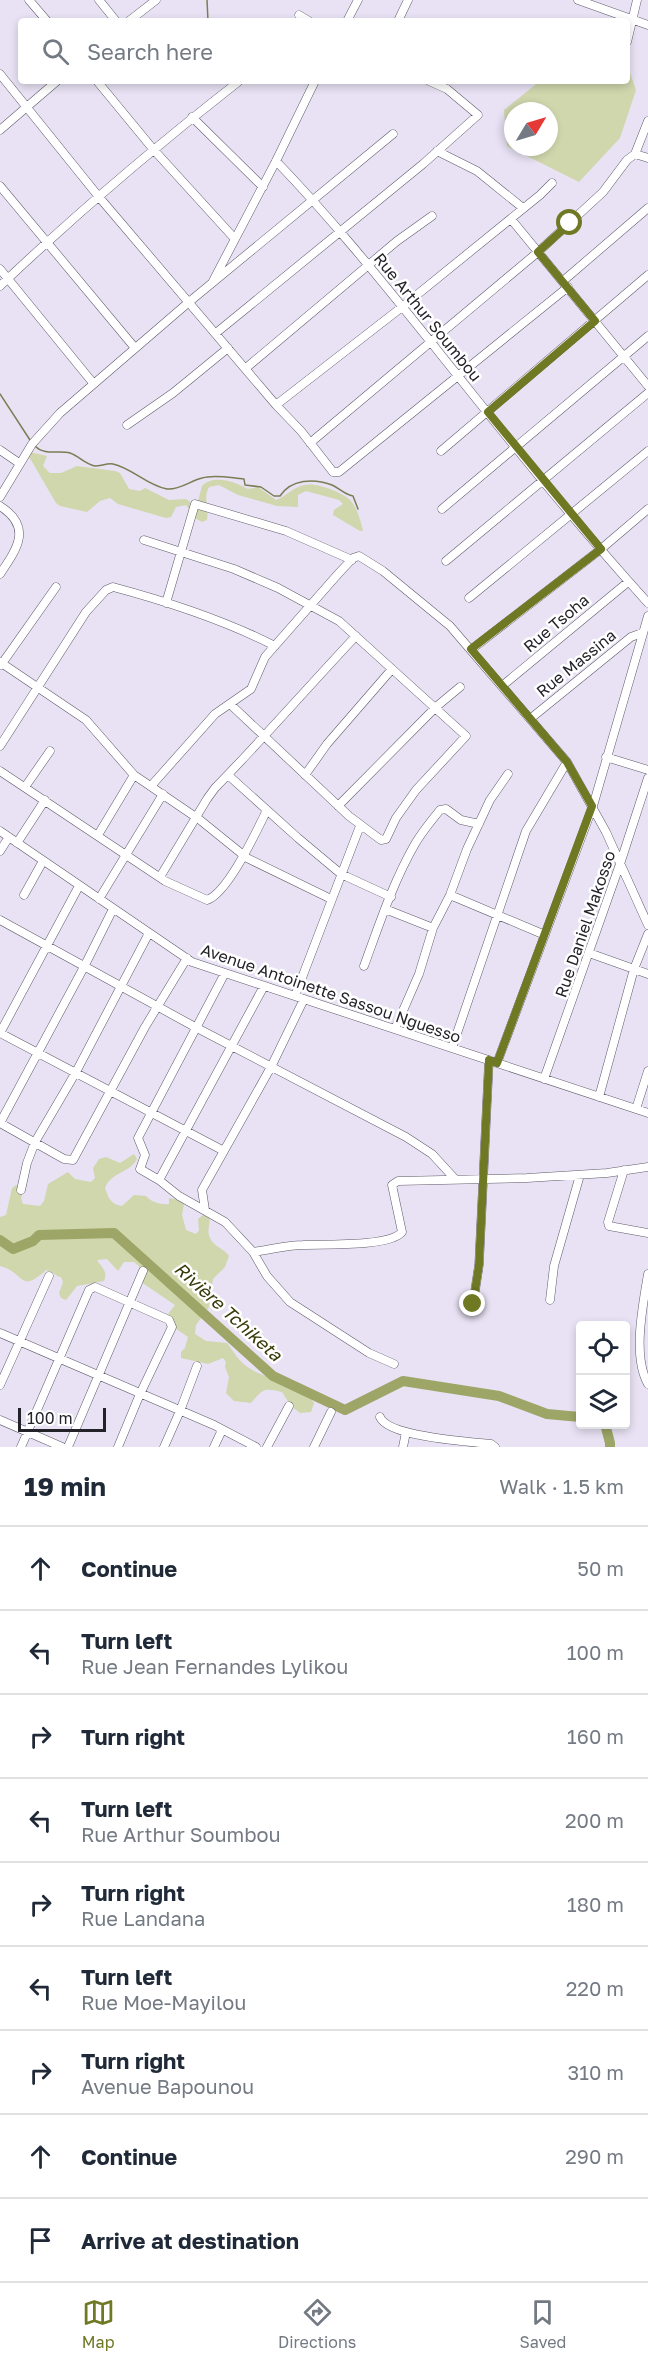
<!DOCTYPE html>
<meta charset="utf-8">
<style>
:root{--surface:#fff;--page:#f2f2f3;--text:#1f2937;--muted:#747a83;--line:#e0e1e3;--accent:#6f7823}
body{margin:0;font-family:"Golos Text",sans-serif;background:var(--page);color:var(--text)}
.controls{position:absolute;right:18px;bottom:18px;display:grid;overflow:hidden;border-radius:6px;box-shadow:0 3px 9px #0003}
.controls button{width:54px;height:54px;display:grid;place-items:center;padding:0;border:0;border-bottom:2px solid var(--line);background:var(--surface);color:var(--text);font:30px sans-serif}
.compass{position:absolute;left:504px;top:102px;width:54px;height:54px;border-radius:50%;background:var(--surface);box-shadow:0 3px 9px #0003;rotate:52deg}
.scale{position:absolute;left:18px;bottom:15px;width:88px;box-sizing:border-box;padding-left:6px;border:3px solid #242229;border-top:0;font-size:16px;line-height:21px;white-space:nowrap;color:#242229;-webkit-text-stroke:4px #fff;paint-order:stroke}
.stop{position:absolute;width:18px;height:18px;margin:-14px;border:4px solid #6f7823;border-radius:50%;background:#fff}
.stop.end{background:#6f7823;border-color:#fff;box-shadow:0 2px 6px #0008}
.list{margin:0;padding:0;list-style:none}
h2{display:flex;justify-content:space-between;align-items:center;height:78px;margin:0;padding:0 24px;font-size:26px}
h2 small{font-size:20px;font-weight:400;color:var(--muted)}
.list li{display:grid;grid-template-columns:39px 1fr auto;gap:18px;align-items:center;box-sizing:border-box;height:84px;padding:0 24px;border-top:2px solid var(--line)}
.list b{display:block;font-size:22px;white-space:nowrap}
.list p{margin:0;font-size:20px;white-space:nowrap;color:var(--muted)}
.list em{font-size:20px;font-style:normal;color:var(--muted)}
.icon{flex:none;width:33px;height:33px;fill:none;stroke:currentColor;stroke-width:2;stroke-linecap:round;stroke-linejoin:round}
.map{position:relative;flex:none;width:648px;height:1447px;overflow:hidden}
.search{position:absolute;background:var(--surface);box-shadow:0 3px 9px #0003;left:18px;right:18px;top:18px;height:66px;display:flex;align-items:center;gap:15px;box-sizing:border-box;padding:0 21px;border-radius:6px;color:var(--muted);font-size:22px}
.sheet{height:834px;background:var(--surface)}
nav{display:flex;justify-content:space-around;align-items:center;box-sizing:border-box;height:84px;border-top:2px solid var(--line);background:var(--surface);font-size:16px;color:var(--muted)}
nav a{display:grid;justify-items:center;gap:3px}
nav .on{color:var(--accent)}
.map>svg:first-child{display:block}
.green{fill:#d0d7ad;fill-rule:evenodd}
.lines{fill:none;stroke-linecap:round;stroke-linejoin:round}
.stream{stroke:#797e54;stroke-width:1.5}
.river{stroke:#9da666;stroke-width:10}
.minor-casing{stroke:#5f5a69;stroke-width:9}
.minor{stroke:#fff;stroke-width:8}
.route{stroke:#6f7823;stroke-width:8}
.labels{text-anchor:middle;stroke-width:5;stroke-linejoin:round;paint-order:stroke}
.street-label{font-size:16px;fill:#242229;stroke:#fff}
.water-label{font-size:18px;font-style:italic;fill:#363b09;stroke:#fff}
</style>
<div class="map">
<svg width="648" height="1447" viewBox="0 0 648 1447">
<rect width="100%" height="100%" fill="#e8e2f4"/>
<!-- green -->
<path class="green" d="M627 64 636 90 620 138 579 182 507 146 504 110 540 81H627ZM513 111H549V147H513Z
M30 452 47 456 43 466 50 473H61L77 466 115 471 120 473 129 489 140 491 145 488 169 500 186 499 190 502 192 507 197 505 202 486C214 474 235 482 248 489L258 487 276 500C285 497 293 487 305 485 315 482 342 492 350 500 357 507 361 522 363 531H360L333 515 334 510 343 504 339 500 306 491 298 495V507L277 506 238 495 219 485 209 487C203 497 209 509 207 520L202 522 195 518 186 505 176 507 171 517 166 518 118 504 110 498 100 501 87 512 60 506 56 503 31 460 27 456Z
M134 1154 137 1159C130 1173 111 1172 105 1188 108 1197 111 1205 122 1206L134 1195 146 1196C151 1202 161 1205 169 1204V1198L180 1200 184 1204 182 1215 186 1230 196 1234 199 1230 198 1219 203 1215 209 1216C211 1223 207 1229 209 1235 212 1247 224 1248 229 1256L225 1267 213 1279 209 1307 196 1325 195 1334 206 1341 227 1343C233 1351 240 1363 249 1368 266 1380 303 1383 314 1403L311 1412 300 1413 291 1406 282 1392C263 1388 264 1388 251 1403L234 1401 226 1393 229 1377 225 1367 226 1362 223 1358 208 1364 181 1358V1352L185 1348 188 1337 175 1328 168 1314 175 1305 141 1282 139 1277V1266L134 1262H124L118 1271 107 1259 97 1260C102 1268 108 1271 104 1281L77 1286 66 1300 61 1298 59 1293 63 1282 61 1277C55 1276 52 1271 46 1270 19 1295 25 1272 0 1266V1217L6 1215 12 1188 16 1185 23 1193 21 1198 23 1204 40 1206 44 1201 48 1184 68 1172 75 1179 91 1182 95 1178 93 1168 99 1159 106 1157 120 1163Z"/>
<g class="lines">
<!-- stream -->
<path class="stream" d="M207 0 208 21
M0 394 30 440
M35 446C45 456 58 450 70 453 79 456 85 464 95 466 101 466 107 463 113 464 132 468 148 486 167 489 180 490 190 481 202 478 215 474 231 478 244 479L245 485 261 487 274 496H280C291 479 314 478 332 485 339 488 345 495 353 496L358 509"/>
<!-- river -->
<path class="river" d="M0 1240 13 1249 33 1241 39 1235 114 1233 273 1376 345 1410 403 1381 499 1396 547 1414 580 1417
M605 1424 610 1443V1447"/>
<!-- minor casing -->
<g class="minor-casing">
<path id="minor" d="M29 0 47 21
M99 0 116 21
M578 0 648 25
M299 15 309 21
M129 21 156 0
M347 21 358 0
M398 21 408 0
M627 42 637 0
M0 74 99 197 276 405 301 431 333 472H339L568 287
M97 81 153 149 235 239
M192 117 263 187
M648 121 635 154 648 158
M0 130 57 81
M437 151 477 171 523 208
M276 161C331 218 380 279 430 341 501 430 572 519 648 603
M0 186 135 348
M511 219 648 386
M0 269 93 383
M213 281 276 161 315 81
M563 281 648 208
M0 286C76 214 156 146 238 82
M216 333 423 164 478 115 447 89 429 81
M246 368 397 241 432 216
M276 405 402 307 540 195 552 183
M127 425 173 393 228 348
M310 443 538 252 603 192 627 160 635 154
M0 450 19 463
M441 451 648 275
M0 497 32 444 60 413 189 302 393 134
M0 506C33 527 17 549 0 574
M442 509 648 336
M144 540 234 569 278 588 339 621 466 736 416 790 396 818 386 839 381 840 349 816 230 704
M446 561 648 393
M469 598 648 451
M166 603 195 504 286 531 352 560
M472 649 601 549 648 509
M0 662 86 720 134 775 200 820 247 858 331 899
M1 665 56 587
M502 686 628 582
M530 719 631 637 642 633
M0 746 86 612 106 590 113 587C169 602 224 620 275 646
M606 757 648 770
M0 771 165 881 207 900C228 893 257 830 267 810
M228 775 298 838 341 874 391 897
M305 775 327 744 392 669
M151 786 215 714 251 689 265 657 338 574 353 558 359 556 383 571 450 626 567 762 606 832 648 925
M25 787 50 751
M338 806 436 707 460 687
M0 831 192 962 648 1113
M98 835 134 775
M17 843 45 800
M0 851 9 837
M160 877 207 799 215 788C263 739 308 687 356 636
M24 895 43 861
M450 895 545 935
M99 899 163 794
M385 909 433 928
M0 920 195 1027 406 1137 432 1154 455 1179
M589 953 648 974
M364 966C379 925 393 882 415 844 422 832 431 821 440 810L446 809 461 820 479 824
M225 973 138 1138 145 1155 140 1169 159 1180 179 1196 225 1222 253 1252 267 1276 290 1302 369 1353 394 1364
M295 996 360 826
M395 1029 419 974 433 928 450 895 467 849 490 800 508 774
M0 1033 224 1151
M0 1033 79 886
M452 1048 526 831 567 762
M497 1063 593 806 648 616
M544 1079 620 864 648 778
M599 1097 634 969 648 934
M636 1109 648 1071
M0 1123 64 1159 73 1160 145 1027 187 958
M0 1123 84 967 113 909
M624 1170 608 1222 609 1226 648 1233
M159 1180 264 986
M21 1190 27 1163 35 1142 76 1072 149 933
M205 1210 202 1190 271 1067 304 999
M253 1252C269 1250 287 1245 303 1245 323 1244 390 1247 402 1232L392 1185 398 1181 527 1178 607 1173 648 1167
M648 1274C643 1305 632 1356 648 1384
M550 1300 554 1266 580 1175
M473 1304 479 1265 489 1060
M0 1333 214 1425 256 1447
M0 1385 49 1276
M380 1417C388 1437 471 1442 491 1444L495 1447
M0 1420 62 1447
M21 1447 89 1290 95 1287 169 1320 172 1327 140 1394 118 1447
M68 1447 143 1271
M164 1447 180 1411 197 1366
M214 1447 222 1430
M267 1447 289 1406
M314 1447 331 1412
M403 1447 406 1432"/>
</g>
<!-- minor -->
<use href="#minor" class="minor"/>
</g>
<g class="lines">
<!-- route -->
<path class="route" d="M473 1304 479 1265 489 1060 497 1063 592 806 567 762 471 649 601 549 488 412 595 321 538 252 570 223"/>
</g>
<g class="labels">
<!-- street labels -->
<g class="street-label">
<text transform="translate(428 317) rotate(51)" y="6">Rue Arthur Soumbou</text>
<text transform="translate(556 623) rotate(-40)" y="6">Rue Tsoha</text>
<text transform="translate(576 663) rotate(-39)" y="6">Rue Massina</text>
<text transform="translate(585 924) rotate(-71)" y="6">Rue Daniel Makosso</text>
<text transform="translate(331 993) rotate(19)" y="6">Avenue Antoinette Sassou Nguesso</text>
</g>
<!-- water labels -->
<g class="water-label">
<text transform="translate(228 1312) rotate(42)" y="6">Rivière Tchiketa</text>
</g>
</g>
</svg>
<div class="controls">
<button><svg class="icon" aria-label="locate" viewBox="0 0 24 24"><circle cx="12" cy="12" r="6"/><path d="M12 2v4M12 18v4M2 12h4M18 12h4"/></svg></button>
<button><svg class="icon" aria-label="layers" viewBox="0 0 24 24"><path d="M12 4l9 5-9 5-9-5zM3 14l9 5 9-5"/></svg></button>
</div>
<svg class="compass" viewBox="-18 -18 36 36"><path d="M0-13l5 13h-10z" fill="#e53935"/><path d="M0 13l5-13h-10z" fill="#747a83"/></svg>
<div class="scale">100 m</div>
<div class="stop" style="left:570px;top:223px"></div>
<div class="stop end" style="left:473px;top:1304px"></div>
<div class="search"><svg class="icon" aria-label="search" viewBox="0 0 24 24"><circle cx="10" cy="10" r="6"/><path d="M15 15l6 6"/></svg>Search here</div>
</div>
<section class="sheet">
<h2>19 min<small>Walk · 1.5 km</small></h2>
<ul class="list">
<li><svg class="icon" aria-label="ahead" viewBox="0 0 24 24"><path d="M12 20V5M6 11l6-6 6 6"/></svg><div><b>Continue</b></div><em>50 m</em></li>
<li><svg class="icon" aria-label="left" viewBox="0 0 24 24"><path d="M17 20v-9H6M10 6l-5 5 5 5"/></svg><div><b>Turn left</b><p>Rue Jean Fernandes Lylikou</p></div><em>100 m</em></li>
<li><svg class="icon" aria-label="right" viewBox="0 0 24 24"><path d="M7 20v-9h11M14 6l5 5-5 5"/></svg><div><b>Turn right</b></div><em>160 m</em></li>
<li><svg class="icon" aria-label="left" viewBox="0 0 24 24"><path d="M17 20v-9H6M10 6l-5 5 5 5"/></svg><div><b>Turn left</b><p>Rue Arthur Soumbou</p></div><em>200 m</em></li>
<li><svg class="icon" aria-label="right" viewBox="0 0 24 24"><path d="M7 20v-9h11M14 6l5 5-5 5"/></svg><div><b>Turn right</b><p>Rue Landana</p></div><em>180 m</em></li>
<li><svg class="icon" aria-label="left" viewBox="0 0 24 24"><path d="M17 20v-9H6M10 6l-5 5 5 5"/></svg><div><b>Turn left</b><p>Rue Moe-Mayilou</p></div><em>220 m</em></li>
<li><svg class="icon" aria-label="right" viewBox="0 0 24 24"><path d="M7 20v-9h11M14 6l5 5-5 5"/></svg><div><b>Turn right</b><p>Avenue Bapounou</p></div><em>310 m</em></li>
<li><svg class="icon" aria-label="ahead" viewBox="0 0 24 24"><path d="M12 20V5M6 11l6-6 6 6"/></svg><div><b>Continue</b></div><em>290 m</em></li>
<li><svg class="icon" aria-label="arrive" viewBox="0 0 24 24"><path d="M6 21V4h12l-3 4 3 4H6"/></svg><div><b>Arrive at destination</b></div></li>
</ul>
</section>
<nav>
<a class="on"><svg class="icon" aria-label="map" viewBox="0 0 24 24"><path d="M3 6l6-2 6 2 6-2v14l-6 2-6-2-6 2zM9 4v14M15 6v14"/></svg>Map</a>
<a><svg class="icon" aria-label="directions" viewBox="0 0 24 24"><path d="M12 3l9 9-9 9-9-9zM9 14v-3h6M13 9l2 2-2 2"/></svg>Directions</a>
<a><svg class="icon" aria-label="saved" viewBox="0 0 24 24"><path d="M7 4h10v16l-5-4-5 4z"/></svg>Saved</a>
</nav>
